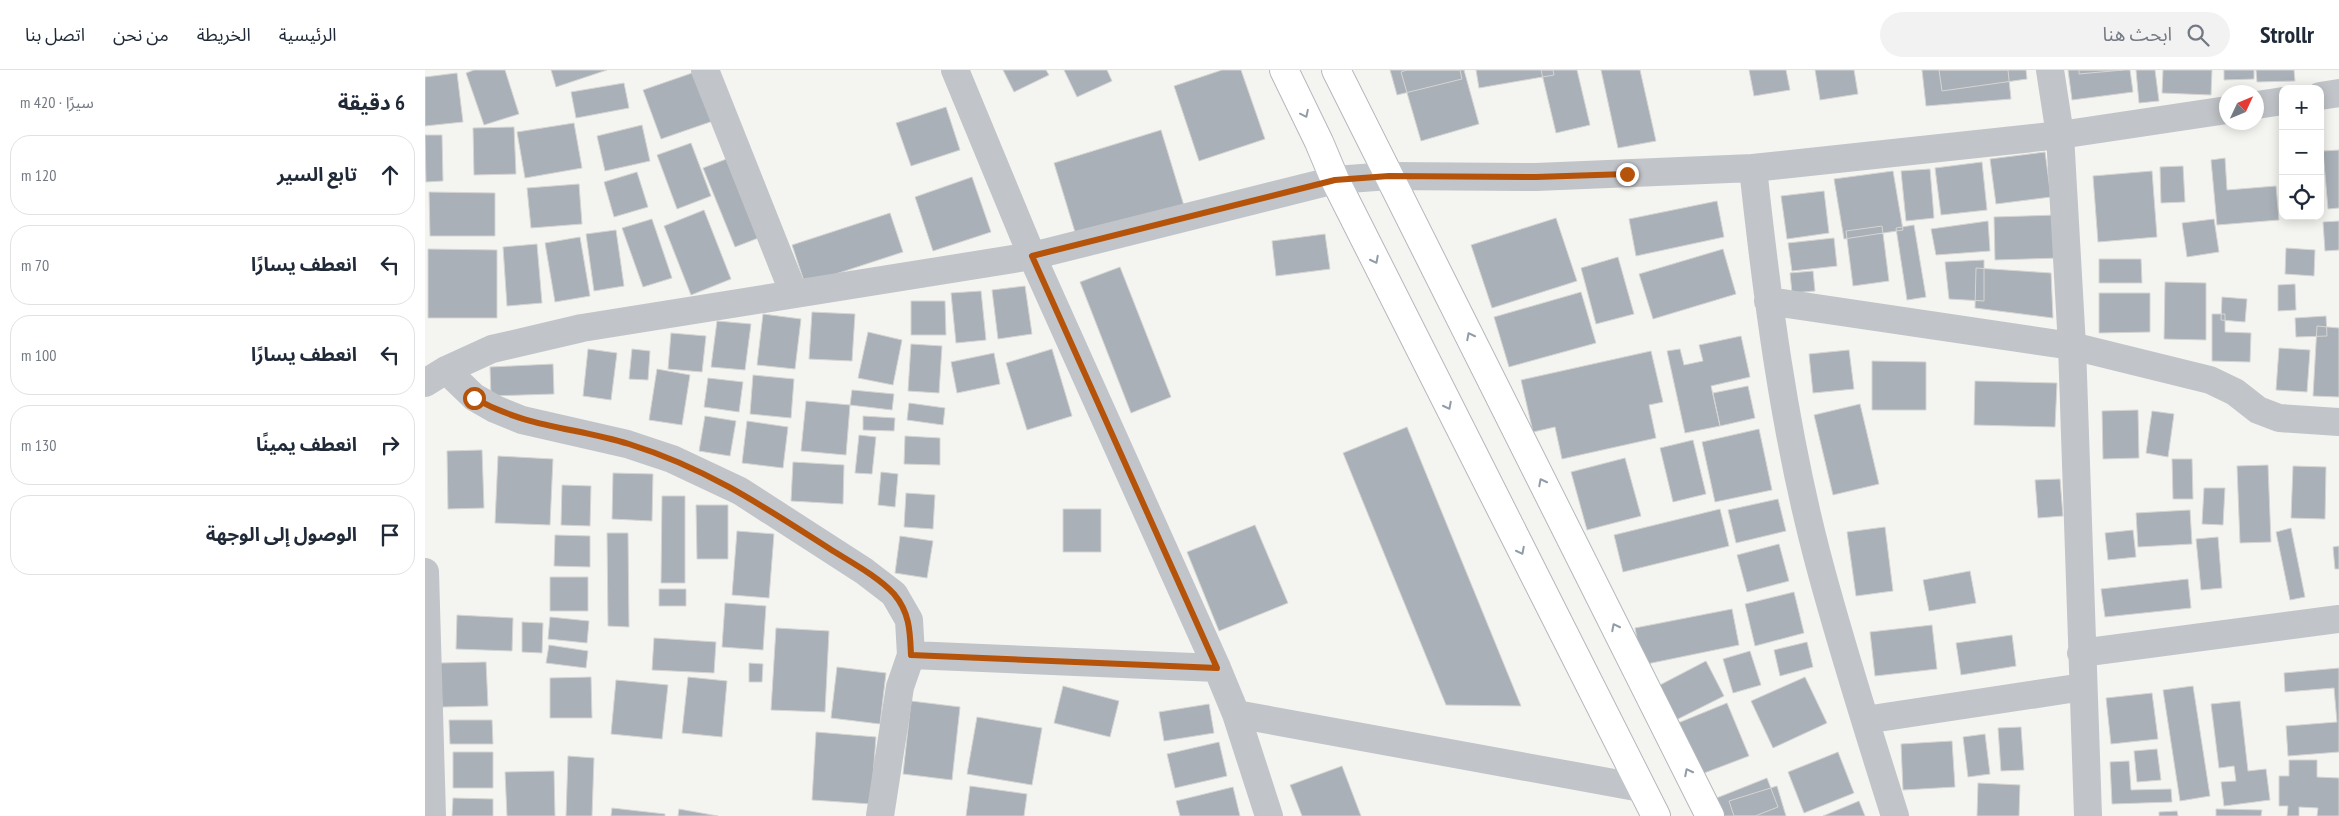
<!DOCTYPE html>
<html lang="ar">
<meta charset="utf-8">
<style>
:root{--surface:#fff;--page:#f2f2f3;--text:#1f2937;--muted:#747a83;--line:#e0e1e3}
body{margin:0;font-family:"PT Sans Narrow","Noto Sans Arabic",sans-serif;background:var(--page);color:var(--text);direction:rtl}
.controls{position:absolute;right:15px;top:15px;display:grid;overflow:hidden;border-radius:10px;box-shadow:0 2px 12px #0003}
.controls button{width:45px;height:45px;display:grid;place-items:center;padding:0;border:0;border-bottom:1px solid var(--line);background:var(--surface);color:var(--text);font:25px sans-serif}
.compass{position:absolute;left:1794px;top:15px;width:45px;height:45px;border-radius:50%;background:var(--surface);box-shadow:0 2px 12px #0003;rotate:46deg}
.stop{position:absolute;width:15px;height:15px;margin:-11px;border:4px solid #b45309;border-radius:50%;background:#fff}
.stop.end{background:#b45309;border-color:#fff;box-shadow:0 1px 5px #0008}
.list{margin:0;padding:0;list-style:none}
h2{display:flex;justify-content:space-between;align-items:center;height:65px;margin:0;padding:0 20px;font-size:21px}
h2 small{font-size:16px;font-weight:400;color:var(--muted)}
.list li{display:grid;grid-template-columns:32px 1fr auto;gap:15px;align-items:center;box-sizing:border-box;height:80px;margin:0 10px 10px;padding:0 10px;border:1px solid var(--line);border-radius:20px}
.list b{display:block;font-size:19px;white-space:nowrap}
.list em{font-size:16px;font-style:normal;color:var(--muted)}
.icon{flex:none;width:28px;height:28px;fill:none;stroke:currentColor;stroke-width:2;stroke-linecap:round;stroke-linejoin:round}
.map{position:relative;flex:none;width:1914px;height:746px;overflow:hidden;direction:ltr}
header{display:flex;align-items:center;gap:30px;box-sizing:border-box;height:70px;padding:0 25px;background:var(--surface);border-bottom:1px solid var(--line)}
header strong{font-size:24px}
nav{display:flex;gap:28px;margin-inline-start:auto;font-size:18px}
.search{width:350px;height:45px;background:var(--page);display:flex;align-items:center;gap:12px;box-sizing:border-box;padding:0 18px;border-radius:28px;color:var(--muted);font-size:19px}
main{display:flex}
aside{flex:1;background:var(--surface)}
.map>svg:first-child{display:block}
.building{fill:#a9b0b7;stroke:#d5d5d3}
.lines{fill:none;stroke-linecap:round;stroke-linejoin:round}
.major-casing{stroke:#b4b8bc;stroke-width:30}
.minor{stroke:#c1c4c8;stroke-width:28}
.major{stroke:#fff;stroke-width:28}
.oneway{stroke:#909ca8}
.route{stroke:#b45309;stroke-width:6}
</style>
<header>
<strong>Strollr</strong>
<div class="search"><svg class="icon" aria-label="search" viewBox="0 0 24 24"><circle cx="10" cy="10" r="6"/><path d="M15 15l6 6"/></svg>ابحث هنا</div>
<nav><a>الرئيسية</a><a>الخريطة</a><a>من نحن</a><a>اتصل بنا</a></nav>
</header>
<main>
<div class="map">
<svg width="1914" height="746" viewBox="0 0 1914 746">
<rect width="100%" height="100%" fill="#f4f4f0"/>
<!-- building -->
<path class="building" d="M49 0H80L94 44 59 55 41 3Z
M126 0H182L131 17Z
M578 0H621L624 5 589 22Z
M639 0H682L687 11 652 27Z
M797 0H816L840 69 774 91 749 16Z
M965 0H1035L1037 9 972 25Z
M982 0H1039L1054 54 996 71 976 2Z
M1051 0H1128L1129 5 1054 18Z
M1116 0H1152L1165 55 1131 63Z
M1176 0H1215L1231 71 1193 78Z
M1324 0H1361L1365 20 1329 26Z
M1390 0H1429L1433 24 1395 30Z
M1497 0H1583L1586 29 1501 36Z
M1514 0H1601L1602 9 1517 21Z
M1643 0H1705L1708 22 1647 30Z
M1654 0H1698L1654 4Z
M1711 0H1730L1734 31 1714 33Z
M1738 0H1787L1786 25 1737 23Z
M1799 0H1829V9L1799 10Z
M1831 0H1869L1870 11 1832 12Z
M270 2 288 51 236 69 218 20Z
M32 3 38 52 0 56V7Z
M199 13 204 38 151 48 146 22Z
M521 37 535 80 486 96 471 53Z
M149 53 157 98 100 108 92 62Z
M217 55 225 91 180 101 172 66Z
M89 57 91 104 49 105 48 58Z
M736 60 760 139 653 172 629 93Z
M0 65H17L18 111 1 112Z
M266 73 286 126 252 139 232 85Z
M1914 80V138L1903 139 1898 81Z
M1620 82 1626 127 1571 134 1565 89Z
M304 88 336 167 310 177 278 98Z
M1800 88 1802 120 1851 116 1854 150 1792 155 1786 90Z
M1557 92 1562 140 1516 145 1510 98Z
M1758 96 1760 132 1736 133 1735 97Z
M1505 99 1509 148 1481 151 1476 101Z
M1468 101 1478 160 1419 169 1409 109Z
M1727 101 1732 167 1673 172 1668 106Z
M212 102 223 137 189 147 179 112Z
M547 107 566 162 508 181 490 127Z
M154 114 157 154 106 158 102 118Z
M1399 121 1404 163 1362 169 1356 126Z
M4 122 70 123V166H5Z
M1292 131 1299 167 1211 186 1204 149Z
M279 140 306 209 266 225 239 156Z
M465 143 478 182 380 214 367 175Z
M1632 145 1634 188 1570 190 1569 147Z
M1131 148 1152 211 1067 238 1046 175Z
M227 149 247 208 218 217 197 158Z
M1789 149 1794 182 1762 187 1757 153Z
M1563 151 1565 181 1511 185 1506 159Z
M1914 151V180L1900 181 1898 152Z
M1489 155 1501 227 1482 230 1471 158Z
M1457 156 1464 211 1428 216 1421 161Z
M191 160 199 216 169 221 161 164Z
M900 164 905 199 851 206 847 171Z
M155 167 165 226 130 232 120 173Z
M1409 168 1412 196 1367 201 1363 173Z
M112 174 117 233 82 236 78 177Z
M1861 178 1890 180 1889 206 1860 204Z
M3 179 72 180V248H3Z
M1298 179 1311 224 1228 249 1214 204Z
M1193 187 1209 244 1171 254 1156 198Z
M1674 189H1716L1717 213H1674Z
M1559 190V231L1524 229 1520 192Z
M695 197 746 327 706 343 655 212Z
M1551 198 1626 203 1628 248 1550 238Z
M1388 201 1390 221 1367 223 1365 203Z
M1740 212 1781 213V270L1739 269Z
M1870 214 1871 240 1853 241V215Z
M600 216 607 264 573 269 567 220Z
M556 221 561 270 531 273 526 223Z
M1156 222 1171 273 1084 297 1069 247Z
M1674 223H1725V262L1674 263Z
M1797 227 1822 229 1820 252 1796 250Z
M486 231H520L521 265H486Z
M387 242 430 244 427 291 384 289Z
M338 244 376 249 370 299 332 295Z
M1787 244H1800V262L1826 263 1825 292 1787 291Z
M1901 246 1902 266 1871 267 1870 248Z
M292 251 326 254 320 300 286 297Z
M1892 256 1914 258V327L1888 326Z
M443 262 477 270 468 315 433 308Z
M246 263 281 266 277 302 243 299Z
M1316 266 1325 307 1286 316 1295 356 1260 363 1242 281 1255 279 1259 295 1278 291 1274 275Z
M486 274 517 276 514 323 483 321Z
M1854 278 1885 280 1882 322 1851 320Z
M163 279 192 283 186 330 158 326Z
M207 279 225 281 223 310 204 309Z
M627 279 647 346 602 360 581 293Z
M1424 280 1429 319 1388 323 1384 284Z
M1226 281 1238 332 1224 335 1231 368 1137 389 1130 357 1108 362 1096 310Z
M569 283 575 314 532 323 526 292Z
M1447 291 1501 292V340H1447Z
M128 294 129 324 66 326 65 297Z
M232 299 265 305 257 355 224 350Z
M328 305 369 309 366 348 325 344Z
M283 308 318 312 314 342 279 337Z
M1550 311 1632 313 1630 357 1549 355Z
M1323 316 1330 348 1295 356 1288 323Z
M427 320 469 324 467 340 425 335Z
M381 331 425 335 421 385 376 381Z
M484 333 520 338 518 355 482 350Z
M1435 334 1454 414 1408 425 1389 345Z
M1713 340 1714 388 1678 389 1677 341Z
M1727 341 1749 344 1743 387 1721 383Z
M280 346 311 351 305 386 274 381Z
M438 346 470 348 469 361 438 360Z
M322 351 363 357 358 398 317 393Z
M982 357 1096 636 1021 635 918 383Z
M1334 359 1347 420 1290 432 1277 372Z
M434 365 451 367 447 404 430 403Z
M480 366 515 368V395L479 394Z
M1268 370 1281 424 1248 432 1235 378Z
M57 380 59 438 23 439 22 381Z
M73 386 128 389 125 455 70 453Z
M1200 388 1216 446 1162 460 1146 402Z
M1747 389H1767L1768 429H1748Z
M368 392 419 395 418 434 366 431Z
M1843 395 1846 472 1815 473 1812 396Z
M1868 396 1901 397 1900 449 1866 448Z
M456 402 473 404 470 437 453 435Z
M188 403 228 404 227 451 187 449Z
M1635 409 1638 446 1613 448 1610 410Z
M137 415 166 416 165 456 136 455Z
M1779 418H1800L1798 455 1777 454Z
M481 423 510 425 508 459 479 457Z
M237 426H260V513H236Z
M1353 429 1361 461 1311 473 1303 440Z
M271 435H303V489H272Z
M638 439H676V482H638Z
M1295 439 1304 476 1198 502 1189 465Z
M1765 440 1767 474 1713 477 1711 443Z
M830 455 863 533 794 561 762 482Z
M1460 457 1468 521 1431 526 1422 462Z
M1866 458 1880 527 1865 530 1851 462Z
M1708 460 1711 487 1683 490 1680 463Z
M312 461 349 464 344 528 307 525Z
M182 463H203L204 557 183 556Z
M130 465 165 466V497L129 496Z
M475 466 508 471 502 508 470 503Z
M1793 467 1797 518 1776 520 1771 469Z
M1354 474 1364 511 1322 522 1312 485Z
M1914 476V499H1910L1908 477Z
M1545 501 1551 533 1504 541 1498 510Z
M125 507H163V541H125Z
M1763 509 1766 538 1680 547 1676 519Z
M234 519H261V536H234Z
M1369 522 1379 563 1330 576 1320 534Z
M300 533 341 536 338 580 297 577Z
M1307 539 1314 575 1217 595 1210 558Z
M32 545 88 548 87 581 31 579Z
M125 547 164 551 162 573 123 569Z
M97 552 118 553 117 583 97 582Z
M1507 555 1512 599 1450 606 1445 562Z
M351 558 404 561 400 642 346 640Z
M1587 565 1591 596 1536 605 1531 573Z
M229 568 291 572 289 603 227 600Z
M1382 572 1388 597 1355 606 1349 580Z
M124 575 163 581 161 598 121 593Z
M1325 581 1336 615 1308 623 1298 589Z
M1281 591 1299 626 1251 650 1233 616Z
M61 592 63 636 17 637 15 593Z
M324 593 338 594 337 612H324Z
M412 597 461 603 455 654 406 648Z
M1914 598V682L1863 686 1861 656 1912 652 1909 618 1860 622 1859 603Z
M166 607 167 648H125V608Z
M263 607 302 611 297 667 257 663Z
M1380 607 1402 653 1348 678 1326 631Z
M191 610 243 615 237 669 186 664Z
M638 616 694 631 685 667 629 653Z
M1768 616 1785 726 1755 731 1738 620Z
M1727 623 1733 669 1686 674 1681 628Z
M486 631 535 637 527 710 478 704Z
M1815 631 1823 701 1841 699 1845 730 1799 736 1796 712 1811 711 1809 696 1794 698 1786 634Z
M1302 633 1324 686 1274 705 1253 653Z
M784 634 789 663 739 671 734 642Z
M552 647 617 658 607 715 542 704Z
M24 650H67L68 674H25Z
M1596 657 1599 700 1576 701 1573 658Z
M391 662 451 667 446 734 387 730Z
M1560 664 1565 704 1543 707 1538 667Z
M1527 671 1530 717 1478 720 1476 674Z
M794 672 802 706 750 718 742 684Z
M1732 679 1736 710 1712 712 1709 681Z
M28 682H68V718H28Z
M1413 682 1429 723 1379 743 1363 702Z
M143 686 169 688 167 746H141Z
M1864 690H1892V707L1914 708V746H1892L1893 738 1874 737V746H1862L1863 736H1854V706H1864Z
M1704 691 1706 720 1746 719 1747 732 1687 734 1685 692Z
M917 696 936 746H877L865 715Z
M129 701 130 746H82L80 702Z
M1342 708 1353 737 1330 746H1296L1289 729Z
M1553 713 1595 715 1594 746H1552Z
M545 716 602 724 599 746H541Z
M1352 716 1361 746H1309L1304 731Z
M808 717 815 746H755L751 731Z
M28 728 68 729V746H27Z
M1434 731 1440 746H1398Z
M187 738 240 744V746H186Z
M254 739 293 746H253Z
M1791 739 1837 740 1836 746H1791Z
M1752 741 1753 746H1734V742Z"/>
<g class="lines">
<!-- major casing -->
<g class="major-casing">
<path id="major" d="M859 0 894 72 910 110 1231 746
M911 0 1285 746"/>
</g>
<!-- minor -->
<path class="minor" d="M280 0 369 224
M530 0 607 186 792 598 811 644 844 746
M1625 0 1635 65 1647 276 1663 746
M1895 26 1914 23
M1832 35 1858 31
M1328 98C1342 228 1359 359 1392 485 1415 573 1443 660 1470 746
M1343 231 1647 276 1785 310 1810 322 1833 340 1854 348 1914 352
M21 300 49 327 70 339 97 350 202 374 247 389 315 421 439 501 469 524 484 550 486 585 475 617 455 746
M0 313 21 300 67 279 157 258 607 186 910 110 964 106 1111 107 1328 98 1635 65 1802 40
M0 502 7 746
M1656 583 1914 549
M486 585 792 598
M811 644 1216 718
M1440 650 1658 617"/>
<!-- major -->
<use href="#major" class="major"/>
</g>
<!-- one-way arrows -->
<defs><path id="oneway-chevron" d="M-2-3.5L2.5 0L-2 3.5" fill="none" stroke-width="1.6" stroke-linecap="round" stroke-linejoin="round" transform="scale(1.25)"/></defs>
<g class="oneway">
<use href="#oneway-chevron" transform="translate(880 44) rotate(64)"/>
<use href="#oneway-chevron" transform="translate(950 190) rotate(63)"/>
<use href="#oneway-chevron" transform="translate(1045 266) rotate(-117)"/>
<use href="#oneway-chevron" transform="translate(1023 336) rotate(63)"/>
<use href="#oneway-chevron" transform="translate(1117 412) rotate(-117)"/>
<use href="#oneway-chevron" transform="translate(1096 481) rotate(63)"/>
<use href="#oneway-chevron" transform="translate(1190 557) rotate(-117)"/>
<use href="#oneway-chevron" transform="translate(1263 702) rotate(-117)"/>
</g>
<g class="lines">
<!-- route -->
<path class="route" d="M49 328C102 358 149 357 204 374 281 398 338 436 405 479 424 491 454 507 469 524 485 543 485 562 486 585L792 598 607 186 910 110 964 106 1111 107 1202 104"/>
</g>
</svg>
<div class="controls">
<button>+</button>
<button>−</button>
<button><svg class="icon" aria-label="locate" viewBox="0 0 24 24"><circle cx="12" cy="12" r="6"/><path d="M12 2v4M12 18v4M2 12h4M18 12h4"/></svg></button>
</div>
<svg class="compass" viewBox="-18 -18 36 36"><path d="M0-13l5 13h-10z" fill="#e53935"/><path d="M0 13l5-13h-10z" fill="#747a83"/></svg>
<div class="stop" style="left:49px;top:328px"></div>
<div class="stop end" style="left:1202px;top:104px"></div>
</div>
<aside>
<h2>6 دقيقة<small>سيرًا · 420 m</small></h2>
<ul class="list">
<li><svg class="icon" aria-label="ahead" viewBox="0 0 24 24"><path d="M12 20V5M6 11l6-6 6 6"/></svg><div><b>تابع السير</b></div><em>120 m</em></li>
<li><svg class="icon" aria-label="left" viewBox="0 0 24 24"><path d="M17 20v-9H6M10 6l-5 5 5 5"/></svg><div><b>انعطف يسارًا</b></div><em>70 m</em></li>
<li><svg class="icon" aria-label="left" viewBox="0 0 24 24"><path d="M17 20v-9H6M10 6l-5 5 5 5"/></svg><div><b>انعطف يسارًا</b></div><em>100 m</em></li>
<li><svg class="icon" aria-label="right" viewBox="0 0 24 24"><path d="M7 20v-9h11M14 6l5 5-5 5"/></svg><div><b>انعطف يمينًا</b></div><em>130 m</em></li>
<li><svg class="icon" aria-label="arrive" viewBox="0 0 24 24"><path d="M6 21V4h12l-3 4 3 4H6"/></svg><div><b>الوصول إلى الوجهة</b></div></li>
</ul>
</aside>
</main>
